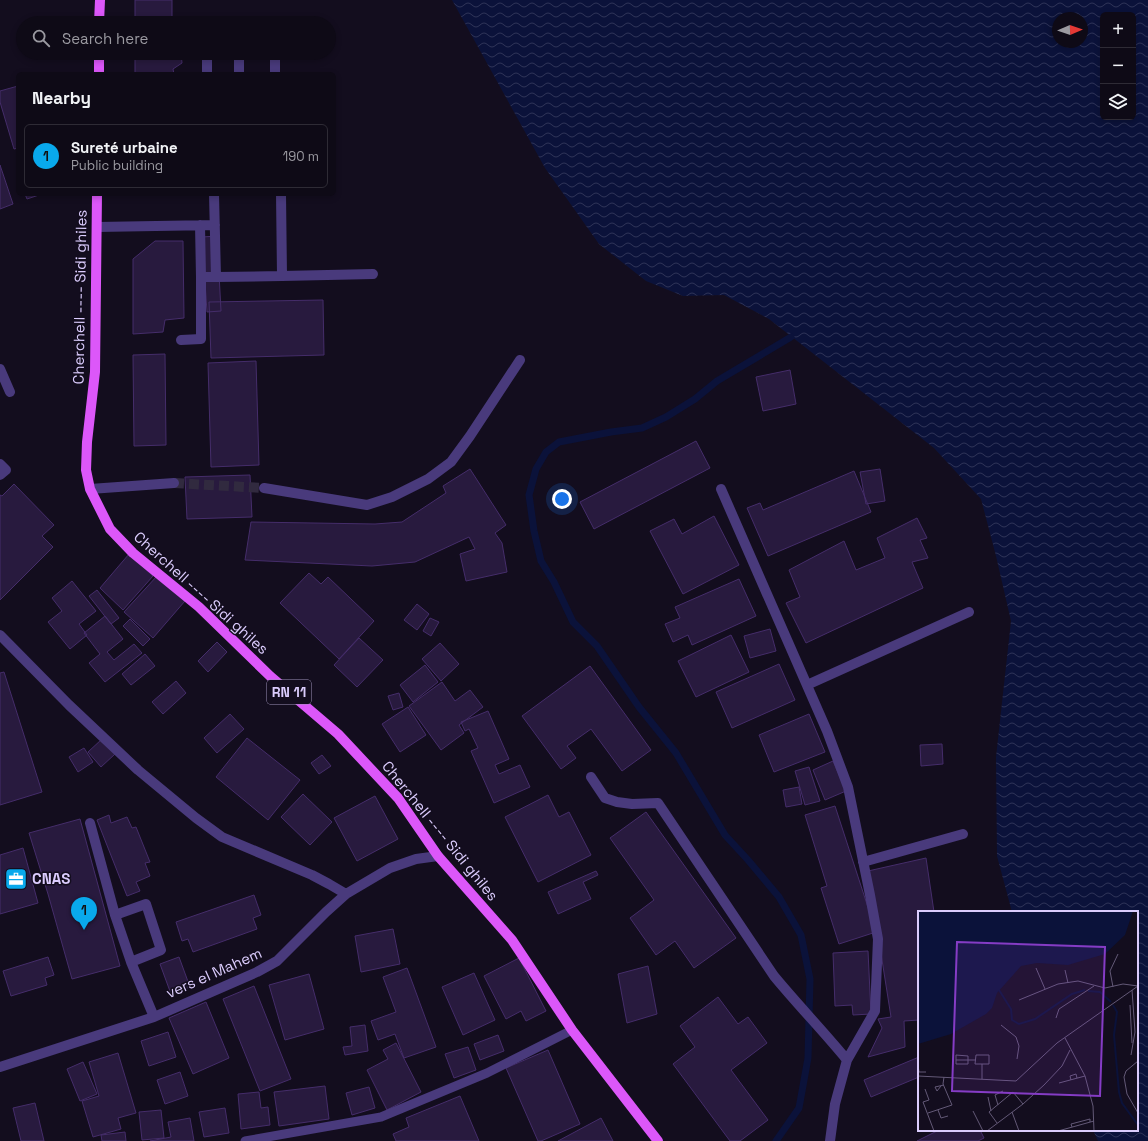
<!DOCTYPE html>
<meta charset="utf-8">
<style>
:root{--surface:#0e0a16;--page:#17131f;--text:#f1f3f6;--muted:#9b9aa1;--line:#2e2b35;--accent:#09a9ec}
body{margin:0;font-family:"Space Grotesk",sans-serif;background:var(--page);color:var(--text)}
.controls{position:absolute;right:12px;top:12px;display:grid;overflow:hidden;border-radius:6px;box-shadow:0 2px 6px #0003}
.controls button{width:36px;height:36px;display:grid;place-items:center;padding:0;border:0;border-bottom:1px solid var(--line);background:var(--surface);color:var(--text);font:20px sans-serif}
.compass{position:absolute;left:1052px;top:12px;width:36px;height:36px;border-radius:50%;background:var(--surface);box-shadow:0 2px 6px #0003;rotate:88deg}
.you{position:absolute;left:562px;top:499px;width:14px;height:14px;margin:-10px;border:3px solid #fff;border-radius:50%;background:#1a73e8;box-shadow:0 0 0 6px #1a73e833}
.badge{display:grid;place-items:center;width:26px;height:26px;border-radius:50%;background:var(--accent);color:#111;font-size:13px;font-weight:700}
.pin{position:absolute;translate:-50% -33px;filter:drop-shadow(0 1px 2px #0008)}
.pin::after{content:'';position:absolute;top:21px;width:14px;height:12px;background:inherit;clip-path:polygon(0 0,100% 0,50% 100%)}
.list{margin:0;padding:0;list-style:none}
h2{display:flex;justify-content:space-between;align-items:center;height:52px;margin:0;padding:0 16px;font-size:17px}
h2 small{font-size:13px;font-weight:400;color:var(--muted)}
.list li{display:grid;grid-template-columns:26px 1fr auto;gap:12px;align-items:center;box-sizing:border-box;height:64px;margin:0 8px 8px;padding:0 8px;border:1px solid var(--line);border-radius:6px}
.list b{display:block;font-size:15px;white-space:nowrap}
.list p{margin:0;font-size:13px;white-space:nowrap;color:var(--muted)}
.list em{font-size:13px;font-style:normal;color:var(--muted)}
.icon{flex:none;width:22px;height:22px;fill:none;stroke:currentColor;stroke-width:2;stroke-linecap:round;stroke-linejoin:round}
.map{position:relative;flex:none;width:1148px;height:1141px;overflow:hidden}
.search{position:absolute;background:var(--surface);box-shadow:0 2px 6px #0003;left:16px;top:16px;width:320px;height:44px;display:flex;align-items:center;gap:10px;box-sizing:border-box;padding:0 14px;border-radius:22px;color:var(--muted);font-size:15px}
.panel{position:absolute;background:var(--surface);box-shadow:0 2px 6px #0003;left:16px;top:72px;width:320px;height:124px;border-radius:6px}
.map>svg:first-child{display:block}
.water{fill:url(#water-waves);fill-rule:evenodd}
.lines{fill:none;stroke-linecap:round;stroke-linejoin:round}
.stream{stroke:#0b123a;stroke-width:7}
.building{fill:#281a3e;stroke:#452d6a}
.minor-tunnel{stroke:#312a3f;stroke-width:10;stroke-dasharray:10 5;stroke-linecap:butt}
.service{stroke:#493a7c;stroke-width:9}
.minor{stroke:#493a7c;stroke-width:10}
.primary{stroke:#dc57f9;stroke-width:10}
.labels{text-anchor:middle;stroke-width:3;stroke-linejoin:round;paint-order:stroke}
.shield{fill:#130d1e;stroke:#9f93ba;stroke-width:1}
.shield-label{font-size:14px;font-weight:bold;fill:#dbccfd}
.street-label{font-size:15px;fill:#dbccfd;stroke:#130d1e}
.poi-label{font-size:15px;font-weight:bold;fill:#dbccfd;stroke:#130d1e;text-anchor:start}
.inset-river{fill:none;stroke:#0b123a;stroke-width:2}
.inset-road{fill:none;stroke:#635977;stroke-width:1}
.view{fill:#853cc5;fill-opacity:0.15;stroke:#853cc5;stroke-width:2}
.inset-edge{fill:none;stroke:#dbccfd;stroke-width:2}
</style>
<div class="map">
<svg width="1148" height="1141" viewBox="0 0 1148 1141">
<defs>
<pattern id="water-waves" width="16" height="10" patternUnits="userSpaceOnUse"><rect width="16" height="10" fill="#0b123a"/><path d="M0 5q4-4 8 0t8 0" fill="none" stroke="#2e3357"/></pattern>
</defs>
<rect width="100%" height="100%" fill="#130d1e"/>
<!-- water -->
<path class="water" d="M452 0H1148V1141H1098L1093 1130H1137V912H1012L997 856 996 757 1011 621 996 556 981 499 934 448 769 319 724 295 683 296 646 281 599 244 545 168ZM1103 15H1133V117H1103ZM1058 18H1082V42H1058Z"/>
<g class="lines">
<!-- stream -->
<path class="stream" d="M776 1141 799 1108 808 1058 810 979 801 935 779 897 748 860 725 835 676 753 639 707 597 646 573 622 554 582 541 561 534 531 529 495 536 469 546 452 559 442 611 432 642 428 666 417 695 399 717 381 791 337"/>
</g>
<!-- building -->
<path class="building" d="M135 0H172V23H135Z
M135 53H181L182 63 173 69 174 74H135Z
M18 86V148L14 149 0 102V91Z
M0 165 13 204 0 209Z
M25 194H42L27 199Z
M217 236 221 311 207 312 202 237Z
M155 241H183L184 318 165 320 163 332 133 334V259Z
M323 300 324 355 211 358 209 302Z
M165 354 166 445 134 446 133 355Z
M256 361 259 465 211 467 208 363Z
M790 370 796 404 763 411 756 377Z
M696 441 710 468 594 529 580 502Z
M470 469 506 525 495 533 502 543 507 572 466 581 460 554 475 549 469 537 415 562 372 566 245 560 251 522 375 524 402 522 446 493 443 486Z
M880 469 885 501 866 504 860 472Z
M854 471 871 512 768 556 747 508 760 503 763 510Z
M250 475 252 517 187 519 185 477Z
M14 484 54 525 42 536 53 547 0 600V495L2 496Z
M714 516 739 565 683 594 650 531 674 519 682 534Z
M917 518 927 538 920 540 928 558 912 562 923 588 806 643 786 603 800 597 789 570 844 541 856 570 885 558 877 538Z
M129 554 153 576 123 610 100 588Z
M309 573 321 584 328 577 374 621 339 659 280 603Z
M157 576 185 601 153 638 124 612Z
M739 579 756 616 692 645 688 635 673 642 665 624 680 618 675 607Z
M72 581 96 611 79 624 87 635 70 649 48 622 62 611 52 598Z
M97 590 119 618 111 624 89 596Z
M417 604 429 614 417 630 404 620Z
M105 616 123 639 107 652 114 660 134 644 142 653 105 682 89 663 100 654 84 633Z
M430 618 439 622 431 636 423 631Z
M130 619 150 639 143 646 123 626Z
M770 629 776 651 750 658 744 636Z
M731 635 749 672 696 697 678 661Z
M359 638 383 660 357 687 334 665Z
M217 642 227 652 208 672 198 661Z
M440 643 459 664 441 681 422 659Z
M145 654 155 666 131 685 122 674Z
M779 664 795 700 732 728 716 692Z
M425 665 438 682 413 702 400 685Z
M590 666 651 750 622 771 591 729 567 746 576 758 561 769 522 716Z
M4 672 42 792 0 805V673Z
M176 681 186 693 163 714 152 702Z
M442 682 455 701 470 690 483 707 459 725 464 733 441 750 409 706Z
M399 693 403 707 393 710 388 696Z
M408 707 426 735 400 752 382 724Z
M488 711 509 759 495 765 499 774 520 765 530 787 494 803 471 751 478 748 469 729 465 731 461 722Z
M230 714 244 729 217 753 204 738Z
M809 714 825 752 774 772 759 735Z
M247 738 300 780 268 820 216 777Z
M102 739 115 754 101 767 88 752Z
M942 744 943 764 921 766 920 745Z
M84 748 93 762 78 772 69 757Z
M322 755 331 766 319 774 311 763Z
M833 761 846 791 825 800 813 770Z
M809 767 820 801 805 805 795 771Z
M799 787 802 804 786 807 783 790Z
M303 794 332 822 310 845 281 817Z
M548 795 559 817 569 812 591 855 538 882 505 817Z
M375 796 398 839 357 861 334 818Z
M835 806 876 932 839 944 821 888 827 886 805 815Z
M646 812 736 938 694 968 675 941 656 955 630 918 654 900 610 838Z
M109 815 111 823 127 817 132 828 136 827 150 862 145 863 150 876 136 882 140 891 127 896 97 820Z
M80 819 120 966 72 979 48 894 29 833Z
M23 848 38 903 0 914V855Z
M926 858 934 912H919V1020L904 1021 905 1047 868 1057 882 1028 878 1019 891 1017 868 871Z
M596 871 598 875 583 882 591 899 558 914 548 892Z
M254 895 261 915 253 918 257 929 193 952 188 939 182 941 176 922Z
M393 929 400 964 361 972 355 936Z
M868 951 871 1014 853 1015 852 1005 835 1006 833 953Z
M48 957 54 975 45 978 47 985 11 996 3 971Z
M179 957 190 987 171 994 160 964Z
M519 958 546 1011 526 1021 521 1011 506 1019 484 976Z
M648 966 657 1014 627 1023 618 974Z
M407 968 436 1047 404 1058 395 1034 378 1040 371 1021 396 1012 383 977Z
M474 973 495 1020 463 1035 442 987Z
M309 974 324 1029 285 1040 269 985Z
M254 986 291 1079 260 1091 223 999Z
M718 997 738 1024 748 1017 767 1043 731 1070 768 1120 740 1141H730L673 1064 695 1047 680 1026Z
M206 1002 229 1058 193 1074 169 1018Z
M365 1025 368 1051 345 1055 343 1047 352 1046 350 1027Z
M168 1032 176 1057 149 1066 141 1041Z
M498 1035 504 1051 480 1060 474 1044Z
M396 1043 421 1092 387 1110 367 1070 388 1059 383 1050Z
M468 1047 476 1070 454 1078 445 1054Z
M548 1050 580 1124 541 1141H538L506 1068Z
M118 1053 136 1113 118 1118 121 1129 93 1137 82 1101 99 1096 89 1062Z
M919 1057V1077L871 1097 864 1080Z
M83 1062 97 1094 80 1101 67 1069Z
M180 1072 188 1096 165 1104 157 1080Z
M325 1086 329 1119 279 1126 274 1092Z
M369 1087 375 1108 352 1115 346 1093Z
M259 1092 261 1108 268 1107 270 1125 241 1129 238 1094Z
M460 1096 479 1141H396L393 1134 409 1127 406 1118Z
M35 1103 44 1141H21L13 1108Z
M225 1108 229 1133 204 1137 199 1112Z
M161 1110 164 1138 142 1140 139 1112Z
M190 1118 194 1141H150L171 1137 168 1122Z
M601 1118 613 1141H558Z
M939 1130H980L984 1138 978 1141H917Z
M125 1132 126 1141H102L101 1135Z"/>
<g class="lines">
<!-- minor-tunnel -->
<path class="minor-tunnel" d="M174 483 264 488"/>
<!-- service -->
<path class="service" d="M245 1141 381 1117 487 1073 572 1030"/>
<!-- minor -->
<path class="minor" d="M206 23 274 22V23
M207 53V74
M239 53V74
M275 53V74
M214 194 216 277 282 276 281 194
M200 225 201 277
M97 227 215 225
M282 276 373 274
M181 340 201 339V277H216
M0 369 10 392
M0 464 6 470 0 475
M264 488 367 505 392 497 428 479 451 462 470 436 520 360
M90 489 174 483
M721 489 827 731 848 787 870 895 878 939 875 1011 847 1060 835 1104 830 1141
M0 635 69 705 138 770 196 818 222 837 312 875 329 884 346 894
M807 685 969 612
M591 777 605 798 617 802 632 804 658 803 774 976C798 1005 824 1032 847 1060
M90 823 115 915 131 962 154 1017
M863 862 963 834
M115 915 146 904 161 950 131 962
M0 1067 154 1017 257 972 277 961 326 912 346 894 390 868 416 859 438 856"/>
<!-- primary -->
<path class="primary" d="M99 23 100 0
M99 74V53
M97 194 95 372 87 442 86 470 90 489 110 529 133 553 199 607 270 676 338 734 398 798 438 856 512 940 572 1030 658 1141"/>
</g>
<!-- icons -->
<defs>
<g id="office-square" transform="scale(1.15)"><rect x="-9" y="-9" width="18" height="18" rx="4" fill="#09a9ec" stroke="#130d1e"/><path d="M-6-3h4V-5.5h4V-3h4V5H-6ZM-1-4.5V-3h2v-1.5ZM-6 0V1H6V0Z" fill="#fff"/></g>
</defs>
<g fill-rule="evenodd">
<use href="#office-square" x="16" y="879"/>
</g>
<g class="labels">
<!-- shield labels -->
<rect class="shield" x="267" y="680" width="44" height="24" rx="3"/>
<g class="shield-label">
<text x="289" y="697">RN 11</text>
</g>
<!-- street labels -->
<g class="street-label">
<text transform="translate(80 297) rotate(-89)" y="5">Cherchell ---- Sidi ghiles</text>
<text transform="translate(201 593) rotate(42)" y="5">Cherchell ---- Sidi ghiles</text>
<text transform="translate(440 831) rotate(51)" y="5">Cherchell ---- Sidi ghiles</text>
<text transform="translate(214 973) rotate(-24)" y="5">vers el Mahem</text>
</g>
<!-- poi labels -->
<g class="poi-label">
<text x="32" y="884">CNAS</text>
</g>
</g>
<!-- overview -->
<g transform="translate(918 911)">
<rect width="220" height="220" fill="#130d1e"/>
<path d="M0 0H215L207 24 187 43 150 54 119 52 103 55 79 82 74 97 68 103 33 123 0 133Z" fill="#0b123a"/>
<path class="inset-river" d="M81 79 93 98 94 109 101 113 117 108 154 83 167 79M170 80 182 81 193 91M195 94 199 101 196 124 201 181 204 192 220 214"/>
<path class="inset-road" d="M118 57 127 78M147 59 150 72M195 76 192 60 200 43M101 89 140 73 160 70 187 77 205 73 220 75M212 94 214 132M138 107 141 98 176 75M83 114 98 126 101 135 99 148M147 127 167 165 175 195 176 220M213 144 217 121 214 79M38 149H50V153H38V144L50 145V149H58M220 150 208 160 206 166 209 183 220 202M0 154 1 161H8M0 165 98 170 139 132 220 75M64 168V153H57L58 144H71V153H64M153 169 152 165 158 163 159 167M141 172 167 165M23 175 19 180 17 176 26 174M7 178 11 189 5 191 16 220M70 186 73 200M80 194 77 184 85 180M20 199 23 207 30 205M55 200 65 220M94 201 101 220M10 202 34 194 25 173 26 166M79 212 71 201 95 181 105 193M154 216 153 213 172 208V211M69 220 105 193 126 174 144 155 152 139M140 220 176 210"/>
<path class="view" d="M39 31 187 36 182 185 34 180Z"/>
<rect width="220" height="220" class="inset-edge"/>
</g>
</svg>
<div class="controls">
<button>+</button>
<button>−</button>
<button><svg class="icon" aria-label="layers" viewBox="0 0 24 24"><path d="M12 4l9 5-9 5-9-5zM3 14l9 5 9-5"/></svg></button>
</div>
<svg class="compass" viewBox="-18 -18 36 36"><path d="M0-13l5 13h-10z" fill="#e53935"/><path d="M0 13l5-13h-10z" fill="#9b9aa1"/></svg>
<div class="you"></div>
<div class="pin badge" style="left:84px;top:930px">1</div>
<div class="search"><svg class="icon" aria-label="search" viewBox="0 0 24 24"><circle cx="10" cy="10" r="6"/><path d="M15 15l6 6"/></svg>Search here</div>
<section class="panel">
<h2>Nearby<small></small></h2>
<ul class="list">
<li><span class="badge">1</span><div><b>Sureté urbaine</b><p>Public building</p></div><em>190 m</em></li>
</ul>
</section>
</div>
